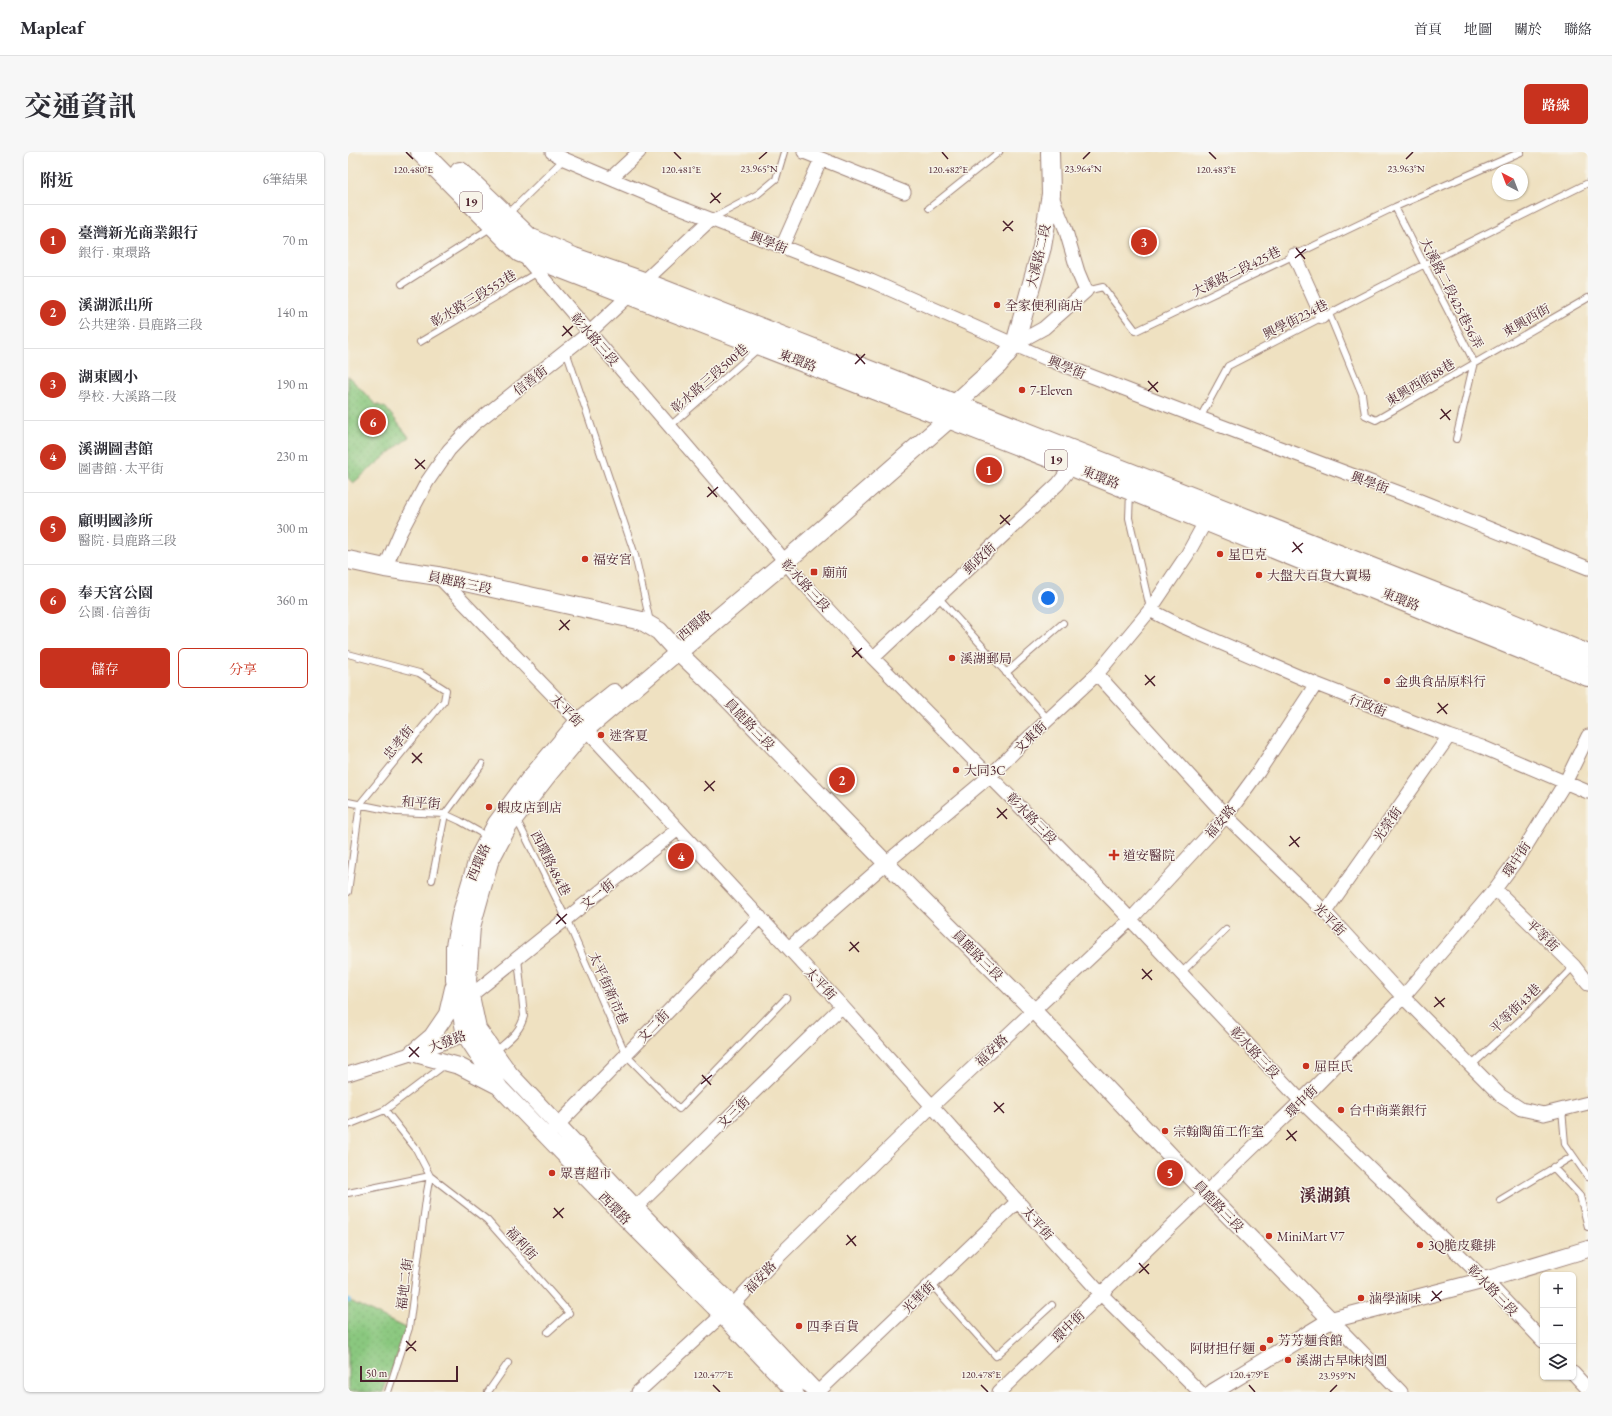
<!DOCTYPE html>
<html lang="zh-TW">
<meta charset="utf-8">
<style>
:root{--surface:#fff;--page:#f7f7f7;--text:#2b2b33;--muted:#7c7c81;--line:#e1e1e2;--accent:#c8321e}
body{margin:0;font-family:"EB Garamond","Noto Serif TC",serif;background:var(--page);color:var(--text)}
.controls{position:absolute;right:12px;bottom:12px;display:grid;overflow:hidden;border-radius:6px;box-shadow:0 1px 3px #0004}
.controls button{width:36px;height:36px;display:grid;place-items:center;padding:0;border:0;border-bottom:1px solid var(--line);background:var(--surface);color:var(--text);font:20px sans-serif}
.compass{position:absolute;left:1144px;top:12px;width:36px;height:36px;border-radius:50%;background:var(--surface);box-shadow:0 1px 3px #0004;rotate:318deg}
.scale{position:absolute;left:12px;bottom:10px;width:98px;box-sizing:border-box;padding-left:4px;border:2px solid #4a1f2b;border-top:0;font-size:11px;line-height:14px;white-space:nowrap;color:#4a1f2b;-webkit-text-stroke:3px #f7f3e8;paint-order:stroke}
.you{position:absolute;left:700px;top:446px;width:14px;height:14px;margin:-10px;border:3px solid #fff;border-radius:50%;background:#1a73e8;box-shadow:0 0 0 6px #1a73e833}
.badge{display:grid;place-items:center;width:26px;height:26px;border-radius:50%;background:var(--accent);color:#fff;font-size:13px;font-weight:700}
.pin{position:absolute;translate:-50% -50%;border:2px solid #fff;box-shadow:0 1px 4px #0006}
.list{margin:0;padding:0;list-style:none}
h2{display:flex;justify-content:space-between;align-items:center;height:52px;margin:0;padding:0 16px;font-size:17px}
h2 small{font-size:13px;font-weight:400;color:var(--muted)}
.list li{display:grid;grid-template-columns:26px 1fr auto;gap:12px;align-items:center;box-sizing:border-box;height:72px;padding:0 16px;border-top:1px solid var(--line)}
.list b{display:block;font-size:15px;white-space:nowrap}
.list p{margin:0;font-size:13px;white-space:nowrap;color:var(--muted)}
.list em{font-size:13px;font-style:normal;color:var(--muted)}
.actions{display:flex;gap:8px;padding:12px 16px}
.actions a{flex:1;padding:9px 0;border:1px solid var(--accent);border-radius:6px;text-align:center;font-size:14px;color:var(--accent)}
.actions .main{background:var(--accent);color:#fff}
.icon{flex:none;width:22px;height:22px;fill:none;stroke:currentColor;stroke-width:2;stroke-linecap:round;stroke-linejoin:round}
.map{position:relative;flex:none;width:1240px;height:1240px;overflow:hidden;border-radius:6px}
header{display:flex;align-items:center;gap:24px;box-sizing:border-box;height:56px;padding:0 20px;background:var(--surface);border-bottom:1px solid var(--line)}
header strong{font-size:19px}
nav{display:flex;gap:22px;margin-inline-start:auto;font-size:14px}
.intro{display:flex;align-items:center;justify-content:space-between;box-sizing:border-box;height:96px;padding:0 24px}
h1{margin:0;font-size:28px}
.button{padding:10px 18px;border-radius:6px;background:var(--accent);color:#fff;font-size:14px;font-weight:700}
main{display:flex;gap:24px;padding:0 24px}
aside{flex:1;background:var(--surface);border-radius:6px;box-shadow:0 1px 3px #0004}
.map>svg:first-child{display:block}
.green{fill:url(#green-dots);stroke:#6a7455}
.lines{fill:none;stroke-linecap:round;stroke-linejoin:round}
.stream{stroke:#6fc0ea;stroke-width:4}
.service-casing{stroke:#9c8076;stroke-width:8}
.minor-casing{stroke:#9c8076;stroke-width:15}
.tertiary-casing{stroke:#9c8076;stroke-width:18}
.secondary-casing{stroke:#9c8076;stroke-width:20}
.primary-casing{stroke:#9c8076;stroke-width:22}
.service{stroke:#fff;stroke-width:6}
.minor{stroke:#fff;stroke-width:13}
.tertiary{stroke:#fff;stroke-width:16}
.secondary{stroke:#fff;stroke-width:18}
.primary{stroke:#fff;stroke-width:20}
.ticks{fill:none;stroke:#4a1f2b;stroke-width:1.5}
.poi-dot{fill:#c8321e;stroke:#f7f3e8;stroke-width:1.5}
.labels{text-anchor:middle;stroke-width:3;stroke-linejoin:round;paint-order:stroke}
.shield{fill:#f7f3e8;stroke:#7e5f64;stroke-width:1}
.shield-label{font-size:12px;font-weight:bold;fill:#4a1f2b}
.street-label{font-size:13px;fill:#4a1f2b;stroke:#f7f3e8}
.poi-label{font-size:13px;fill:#4a1f2b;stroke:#f7f3e8;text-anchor:start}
.district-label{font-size:17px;font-weight:bold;fill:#4a1f2b;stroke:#f7f3e8}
.ticks-label{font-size:10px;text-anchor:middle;fill:#4a1f2b;stroke:#f7f3e8;stroke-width:3;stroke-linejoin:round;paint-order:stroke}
</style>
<header>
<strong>Mapleaf</strong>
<nav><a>首頁</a><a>地圖</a><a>關於</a><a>聯絡</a></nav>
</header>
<div class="intro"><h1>交通資訊</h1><a class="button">路線</a></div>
<main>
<aside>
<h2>附近<small>6筆結果</small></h2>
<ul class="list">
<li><span class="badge">1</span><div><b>臺灣新光商業銀行</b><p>銀行 · 東環路</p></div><em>70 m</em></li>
<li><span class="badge">2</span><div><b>溪湖派出所</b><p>公共建築 · 員鹿路三段</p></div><em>140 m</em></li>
<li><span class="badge">3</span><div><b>湖東國小</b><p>學校 · 大溪路二段</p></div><em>190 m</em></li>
<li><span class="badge">4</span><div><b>溪湖圖書館</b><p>圖書館 · 太平街</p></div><em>230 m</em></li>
<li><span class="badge">5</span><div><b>顧明國診所</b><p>醫院 · 員鹿路三段</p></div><em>300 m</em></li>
<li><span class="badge">6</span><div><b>奉天宮公園</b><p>公園 · 信善街</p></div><em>360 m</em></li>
</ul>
<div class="actions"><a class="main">儲存</a><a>分享</a></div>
</aside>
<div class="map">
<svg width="1240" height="1240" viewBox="0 0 1240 1240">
<defs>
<pattern id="green-dots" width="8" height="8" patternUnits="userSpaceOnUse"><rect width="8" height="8" fill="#8ac87f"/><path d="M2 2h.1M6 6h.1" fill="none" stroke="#79ab6e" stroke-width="1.8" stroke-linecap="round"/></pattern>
</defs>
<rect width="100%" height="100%" fill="#f7f3e8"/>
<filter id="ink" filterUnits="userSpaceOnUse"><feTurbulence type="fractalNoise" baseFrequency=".025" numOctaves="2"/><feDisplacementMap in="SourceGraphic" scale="8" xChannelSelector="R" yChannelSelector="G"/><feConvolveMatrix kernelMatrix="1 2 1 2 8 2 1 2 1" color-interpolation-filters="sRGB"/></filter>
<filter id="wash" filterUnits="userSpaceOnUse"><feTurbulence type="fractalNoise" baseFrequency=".012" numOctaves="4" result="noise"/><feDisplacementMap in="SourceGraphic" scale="16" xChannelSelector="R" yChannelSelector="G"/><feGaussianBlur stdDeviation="0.9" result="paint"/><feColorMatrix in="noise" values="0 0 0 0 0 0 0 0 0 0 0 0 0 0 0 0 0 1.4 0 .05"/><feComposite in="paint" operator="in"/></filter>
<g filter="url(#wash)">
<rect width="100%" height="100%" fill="#efe1c1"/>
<!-- green -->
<path class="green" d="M0 224 27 252 38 256 61 285 5 331 0 326Z
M0 1148 59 1177 35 1240H0Z"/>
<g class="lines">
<!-- stream -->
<path class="stream" d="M0 1148 1 1149"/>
</g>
</g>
<g filter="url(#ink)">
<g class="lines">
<!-- service casing -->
<g class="service-casing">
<path id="service" d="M1047 55 1126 210 1108 287
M581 56 651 0
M160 62 216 7
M363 67 410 42 428 27 436 0
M54 132 144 75
M738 139 755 135 788 179 1047 55 1173 0
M981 162 1014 242 1017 263 1028 268 1240 146
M72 190 190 120
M218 199 287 403 302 470
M852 266 880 214 1077 112 1240 31
M322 274 411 196
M782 340 781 366 802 456
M590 445 700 567
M0 502 71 521 98 538 96 549 12 652 0 740
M658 521 715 471
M0 650 49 660 97 662 112 669 140 685
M168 666 218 766 278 903 331 957 438 846
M84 728 97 662 134 612
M833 821 878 777
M148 899C160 888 172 881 176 864L170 806
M1123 914 1182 859 1226 814
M1214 957 1217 992 1240 1025
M37 958 98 912
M0 973 37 958 68 997 82 1024 139 1068 221 1161 200 1180
M1205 1015 1232 1044 1240 1075
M0 1041 82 1024 79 1040 61 1176 40 1240
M1152 1048 1225 1004
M583 1132 648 1204 704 1153
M140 1240 160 1211"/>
</g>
<!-- minor casing -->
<g class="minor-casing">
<path id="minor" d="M204 0 216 7 318 50 523 129 699 207 852 266 1060 344 1240 416
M456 0 556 40
M263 26 291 0
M434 95 473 7
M946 103 974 165
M176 104 426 396 448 423 525 506 767 751 953 949 1137 1128 1195 1189
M667 192 696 176 738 139 730 120 717 76 703 42
M37 416 52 381 79 330 101 298 125 273 242 180 362 68
M90 424 230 569 494 854 753 1142 852 1240
M802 458 829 472 968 532 1101 584 1134 595 1240 640
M525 506 710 332 724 314 727 308
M749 522 878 664 977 760 1055 845 1153 944 1173 957 1196 962 1240 951
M1147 737 1226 814 1240 832
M977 760 1101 584
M441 796 538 711 643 623 674 592 749 522 802 458 839 403 861 363
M116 849 330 677
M0 922 78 897 117 883 125 879
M203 980 412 765
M281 1062 494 854
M983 1168 1053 1240
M1225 1221 1240 1237
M290 1240 385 1153 430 1105 584 954 783 767 878 664 911 619 968 532
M470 1240 670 1049
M651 1240 953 949 1055 845 1147 737 1173 702 1218 629 1240 584"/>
</g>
<!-- tertiary casing -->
<g class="tertiary-casing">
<path id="tertiary" d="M266 540 230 569 180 628 148 671 129 707 112 763 106 794V828L117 883 152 936 277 1066 366 1155 447 1240
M64 901 111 914 148 933
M64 901 84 884 99 862 105 836
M468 1240 385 1153 349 1119 288 1056 162 922 130 877 120 829 124 775 142 710 161 674 202 621 238 578 330 500 379 547 538 711 685 858 858 1041 983 1168
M865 1240 983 1168 1137 1128 1240 1097"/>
</g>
<!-- secondary casing -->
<g class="secondary-casing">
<path id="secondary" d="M596 259 606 253 651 212 667 192 694 95 703 42 702 0
M0 408 37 416 90 424 294 469 311 479 330 500 437 410 601 267 606 253"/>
</g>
<!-- primary casing -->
<g class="primary-casing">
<path id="primary" d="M73 0 172 100 724 314 1240 524
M112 20 181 86 226 106 295 130 1128 457 1240 503"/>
</g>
<!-- service -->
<use href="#service" class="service"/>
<!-- minor -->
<use href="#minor" class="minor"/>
<!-- tertiary -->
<use href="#tertiary" class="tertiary"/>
<!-- secondary -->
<use href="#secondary" class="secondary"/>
<!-- primary -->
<use href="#primary" class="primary"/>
</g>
</g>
<!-- ticks -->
<path class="ticks" d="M58 0 65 7M326 0 333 7M594 0 600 7M861 0 868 7M411 7 419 0M735 7 742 0M1058 7 1065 0M363 41 372 51M362 51 373 41M655 69 665 79M655 79 665 69M948 96 957 107M947 106 958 97M215 174 224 184M214 184 225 174M508 202 517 212M507 212 517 202M800 229 810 240M800 239 810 230M1093 257 1102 268M1092 267 1103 258M67 307 77 317M67 317 77 308M360 335 369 345M359 345 370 335M652 363 662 373M652 372 662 363M945 390 954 401M944 400 955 391M212 468 221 478M211 478 222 468M505 496 514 506M504 505 514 496M797 523 807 534M797 533 807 524M1090 551 1099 562M1089 561 1100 552M64 601 74 611M64 611 74 601M357 629 366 639M356 639 367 629M649 656 659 667M649 666 659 657M942 684 951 695M941 694 952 685M209 762 218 772M208 772 219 762M502 790 511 800M501 799 511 790M794 817 804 828M794 827 804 818M1087 845 1096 855M1086 855 1097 846M61 895 71 905M61 905 71 895M354 923 363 933M353 932 364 923M646 950 656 961M646 960 656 951M939 978 948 989M938 988 949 979M206 1056 215 1066M205 1066 216 1056M499 1083 508 1094M498 1093 508 1084M791 1111 801 1122M791 1121 801 1112M1084 1139 1093 1149M1083 1149 1094 1139M58 1189 68 1199M58 1199 68 1189M365 1233 372 1240M633 1233 640 1240M901 1233 907 1240M982 1240 989 1233"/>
<!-- markers -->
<g class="poi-dot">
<circle cx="649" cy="153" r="4"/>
<circle cx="674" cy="238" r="4"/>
<circle cx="872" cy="402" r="4"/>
<circle cx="237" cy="407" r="4"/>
<rect x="462" y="416" width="8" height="8" rx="2"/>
<circle cx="911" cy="423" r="4"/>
<circle cx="604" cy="506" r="4"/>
<circle cx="1039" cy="529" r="4"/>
<circle cx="253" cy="583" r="4"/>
<circle cx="608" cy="618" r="4"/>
<circle cx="141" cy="655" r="4"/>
<path d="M764 697h4v4h4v4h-4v4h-4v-4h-4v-4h4z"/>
<circle cx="958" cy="914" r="4"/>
<circle cx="993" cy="958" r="4"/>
<circle cx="817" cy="979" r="4"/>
<circle cx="204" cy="1021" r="4"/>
<circle cx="921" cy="1084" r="4"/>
<circle cx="1072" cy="1093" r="4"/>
<circle cx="1013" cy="1146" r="4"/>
<circle cx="451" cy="1174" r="4"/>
<circle cx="922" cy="1188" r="4"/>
<circle cx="915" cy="1196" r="4"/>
<circle cx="940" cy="1208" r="4"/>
</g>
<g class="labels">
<!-- shield labels -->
<g class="shield">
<rect x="112" y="40" width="22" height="20" rx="3"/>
<rect x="697" y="298" width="22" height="20" rx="3"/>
</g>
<g class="shield-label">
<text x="123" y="54">19</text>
<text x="708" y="312">19</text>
</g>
<!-- street labels -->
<g class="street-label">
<text transform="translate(421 90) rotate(21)" y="5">興學街</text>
<text transform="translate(690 104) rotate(-77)" y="5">大溪路二段</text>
<text transform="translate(888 119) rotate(-26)" y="5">大溪路二段425巷</text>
<text transform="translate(1104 141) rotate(63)" y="5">大溪路二段425巷56弄</text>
<text transform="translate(125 146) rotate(-31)" y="5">彰水路三段553巷</text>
<text transform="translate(947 167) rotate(-27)" y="5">興學街234巷</text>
<text transform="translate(1178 168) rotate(-30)" y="5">東興西街</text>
<text transform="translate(247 187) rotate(49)" y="5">彰水路三段</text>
<text transform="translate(450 208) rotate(21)" y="5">東環路</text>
<text transform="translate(719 215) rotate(22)" y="5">興學街</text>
<text transform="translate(361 226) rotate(-41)" y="5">彰水路三段500巷</text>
<text transform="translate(182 228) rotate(-38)" y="5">信善街</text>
<text transform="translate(1072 230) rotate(-31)" y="5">東興西街88巷</text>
<text transform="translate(753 325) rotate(22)" y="5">東環路</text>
<text transform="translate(1022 330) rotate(20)" y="5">興學街</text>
<text transform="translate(631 406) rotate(-43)" y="5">郵政街</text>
<text transform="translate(112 430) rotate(12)" y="5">員鹿路三段</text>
<text transform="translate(458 433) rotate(48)" y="5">彰水路三段</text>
<text transform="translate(1053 447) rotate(22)" y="5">東環路</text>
<text transform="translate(346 473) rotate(-40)" y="5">西環路</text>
<text transform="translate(1020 553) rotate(21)" y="5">行政街</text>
<text transform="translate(219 558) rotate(46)" y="5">太平街</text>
<text transform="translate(402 572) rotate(46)" y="5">員鹿路三段</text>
<text transform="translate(682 585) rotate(-44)" y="5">文東街</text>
<text transform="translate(50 590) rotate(-51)" y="5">忠孝街</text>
<text transform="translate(73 650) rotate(4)" y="5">和平街</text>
<text transform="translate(684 666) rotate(46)" y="5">彰水路三段</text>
<text transform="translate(872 669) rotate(-50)" y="5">福安路</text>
<text transform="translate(1039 672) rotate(-55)" y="5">光榮街</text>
<text transform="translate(1168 707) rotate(-56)" y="5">環中街</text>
<text transform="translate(130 710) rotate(-67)" y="5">西環路</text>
<text transform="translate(203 711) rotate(63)" y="5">西環路484巷</text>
<text transform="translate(249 742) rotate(-39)" y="5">文一街</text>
<text transform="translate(982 767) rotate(46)" y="5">光平街</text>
<text transform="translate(1195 783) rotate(44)" y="5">平等街</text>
<text transform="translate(630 803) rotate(45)" y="5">員鹿路三段</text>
<text transform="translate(473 831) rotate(47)" y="5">太平街</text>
<text transform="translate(261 836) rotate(66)" y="5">太平街新市巷</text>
<text transform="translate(1167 856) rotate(-44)" y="5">平等街43巷</text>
<text transform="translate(305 874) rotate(-46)" y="5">文二街</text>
<text transform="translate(99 889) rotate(-20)" y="5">大發路</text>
<text transform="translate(643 898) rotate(-44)" y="5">福安路</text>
<text transform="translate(907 900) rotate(47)" y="5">彰水路三段</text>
<text transform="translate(953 949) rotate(-45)" y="5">環中街</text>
<text transform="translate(385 960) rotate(-44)" y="5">文三街</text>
<text transform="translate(871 1054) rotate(46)" y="5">員鹿路三段</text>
<text transform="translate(267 1056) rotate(46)" y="5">西環路</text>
<text transform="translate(690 1071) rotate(48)" y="5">太平街</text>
<text transform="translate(174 1091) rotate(48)" y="5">福利街</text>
<text transform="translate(412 1125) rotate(-46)" y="5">福安路</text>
<text transform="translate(56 1132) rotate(-83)" y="5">福地二街</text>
<text transform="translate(1145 1138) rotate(46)" y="5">彰水路三段</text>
<text transform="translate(570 1145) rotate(-44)" y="5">光華街</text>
<text transform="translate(720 1174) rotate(-44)" y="5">環中街</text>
</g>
<!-- poi labels -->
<g class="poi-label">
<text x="657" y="158">全家便利商店</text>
<text x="682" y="243">7-Eleven</text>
<text x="880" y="407">星巴克</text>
<text x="245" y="412">福安宮</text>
<text x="474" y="425">廟前</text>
<text x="919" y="428">大盤大百貨大賣場</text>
<text x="612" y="511">溪湖郵局</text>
<text x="1047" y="534">金典食品原料行</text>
<text x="261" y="588">迷客夏</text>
<text x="616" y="623">大同3C</text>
<text x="149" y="660">蝦皮店到店</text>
<text x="775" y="708">道安醫院</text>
<text x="966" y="919">屈臣氏</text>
<text x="1001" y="963">台中商業銀行</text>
<text x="825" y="984">宗翰陶笛工作室</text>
<text x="212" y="1026">眾喜超市</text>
<text x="929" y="1089">MiniMart V7</text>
<text x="1080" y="1098">3Q脆皮雞排</text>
<text x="1021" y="1151">滷學滷味</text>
<text x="459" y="1179">四季百貨</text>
<text x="930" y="1193">芳芳麵食館</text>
<text x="907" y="1201" text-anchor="end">阿財担仔麵</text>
<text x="948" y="1213">溪湖古早味肉圓</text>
</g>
<!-- district labels -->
<g class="district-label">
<text x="977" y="1049">溪湖鎮</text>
</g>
</g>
<g class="ticks-label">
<text x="735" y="20">23.964°N</text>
<text x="1058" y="20">23.963°N</text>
<text x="411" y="20">23.965°N</text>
<text x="65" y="21">120.480°E</text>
<text x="333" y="21">120.481°E</text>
<text x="868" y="21">120.483°E</text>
<text x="600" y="21">120.482°E</text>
<text x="365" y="1226">120.477°E</text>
<text x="633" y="1226">120.478°E</text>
<text x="901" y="1226">120.479°E</text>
<text x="989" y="1227">23.959°N</text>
</g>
</svg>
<div class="controls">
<button>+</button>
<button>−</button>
<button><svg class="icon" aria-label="layers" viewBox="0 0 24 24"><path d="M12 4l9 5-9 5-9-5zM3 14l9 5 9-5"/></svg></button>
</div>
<svg class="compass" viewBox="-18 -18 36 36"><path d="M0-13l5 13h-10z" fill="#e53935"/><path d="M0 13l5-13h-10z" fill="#7c7c81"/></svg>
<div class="scale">50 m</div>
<div class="you"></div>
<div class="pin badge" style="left:641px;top:318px">1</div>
<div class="pin badge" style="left:494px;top:628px">2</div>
<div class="pin badge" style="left:796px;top:90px">3</div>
<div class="pin badge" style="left:333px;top:704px">4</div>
<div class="pin badge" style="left:822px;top:1021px">5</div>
<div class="pin badge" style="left:25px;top:270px">6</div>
</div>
</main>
